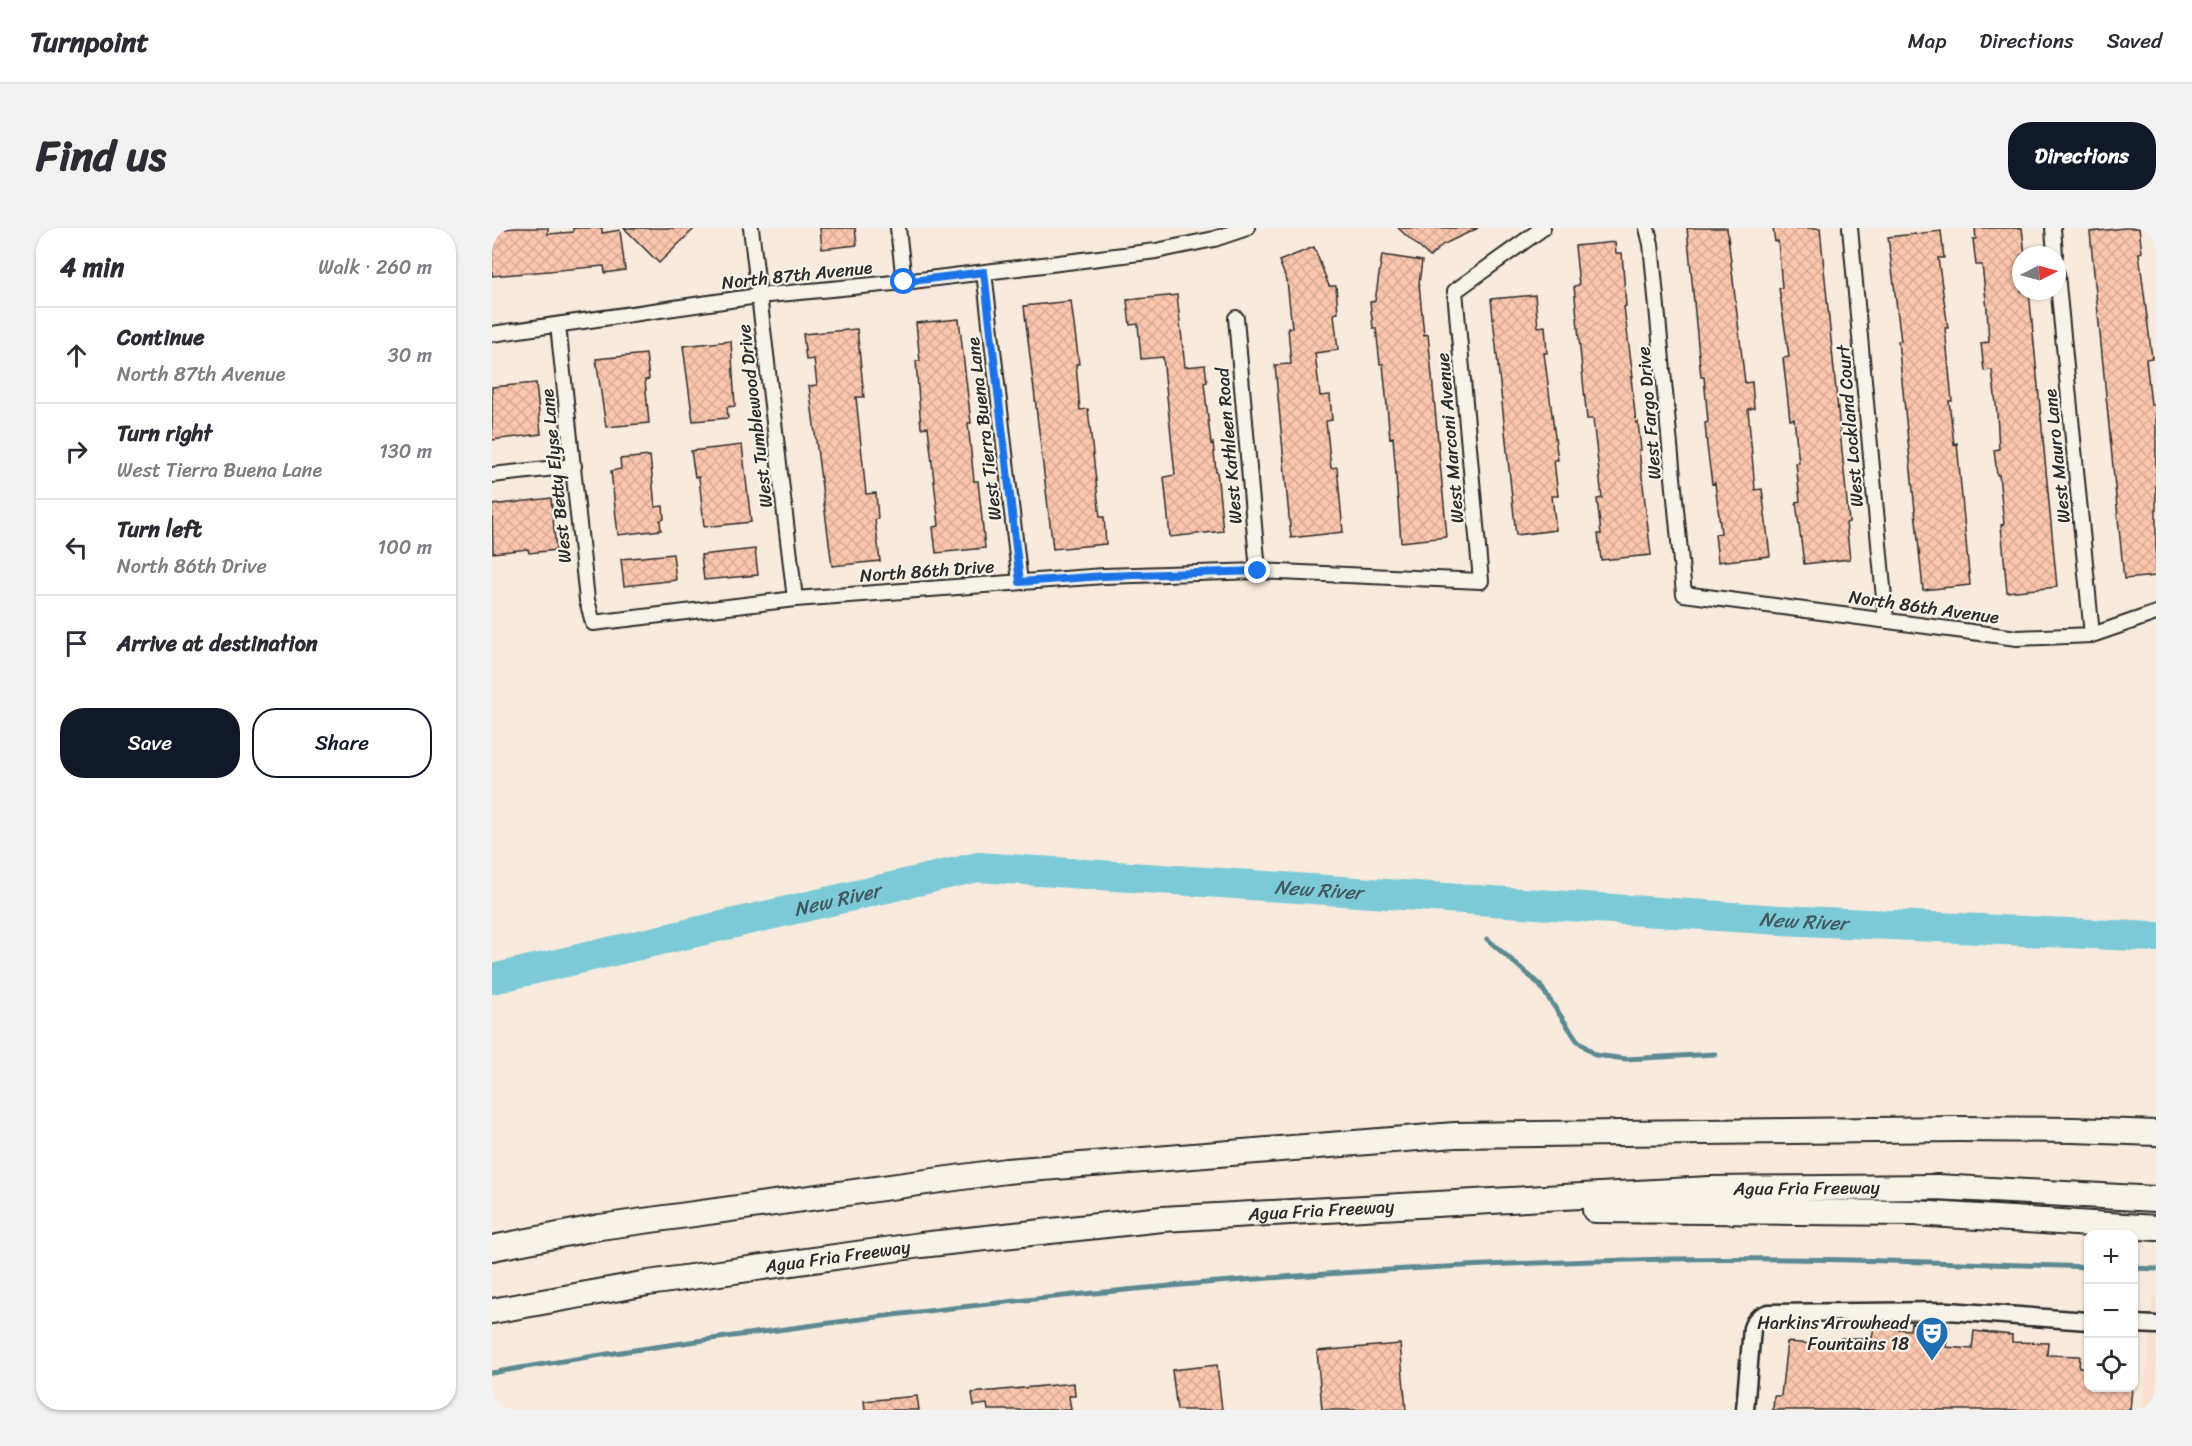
<!DOCTYPE html>
<meta charset="utf-8">
<style>
:root{--surface:#fff;--page:#f2f2f3;--text:#2b2b33;--muted:#7c7c81;--line:#e1e1e2;--accent:#111827}
body{margin:0;font-family:Sriracha,sans-serif;background:var(--page);color:var(--text)}
.controls{position:absolute;right:18px;bottom:18px;display:grid;overflow:hidden;border-radius:12px;box-shadow:0 2px 4px #0004}
.controls button{width:54px;height:54px;display:grid;place-items:center;padding:0;border:0;border-bottom:2px solid var(--line);background:var(--surface);color:var(--text);font:30px sans-serif}
.compass{position:absolute;left:1520px;top:18px;width:54px;height:54px;border-radius:50%;background:var(--surface);box-shadow:0 2px 4px #0004;rotate:84deg}
.stop{position:absolute;width:18px;height:18px;margin:-14px;border:4px solid #1a73e8;border-radius:50%;background:#fff}
.stop.end{background:#1a73e8;border-color:#fff;box-shadow:0 2px 6px #0008}
.list{margin:0;padding:0;list-style:none}
h2{display:flex;justify-content:space-between;align-items:center;height:78px;margin:0;padding:0 24px;font-size:26px}
h2 small{font-size:20px;font-weight:400;color:var(--muted)}
.list li{display:grid;grid-template-columns:39px 1fr auto;gap:18px;align-items:center;box-sizing:border-box;height:96px;padding:0 24px;border-top:2px solid var(--line)}
.list b{display:block;font-size:22px;white-space:nowrap}
.list p{margin:0;font-size:20px;white-space:nowrap;color:var(--muted)}
.list em{font-size:20px;font-style:normal;color:var(--muted)}
.actions{display:flex;gap:12px;padding:18px 24px}
.actions a{flex:1;padding:14px 0;border:2px solid var(--accent);border-radius:24px;text-align:center;font-size:21px;color:var(--accent)}
.actions .main{background:var(--accent);color:#fff}
.icon{flex:none;width:33px;height:33px;fill:none;stroke:currentColor;stroke-width:2;stroke-linecap:round;stroke-linejoin:round}
.map{position:relative;flex:none;width:1664px;height:1182px;overflow:hidden;border-radius:24px}
header{display:flex;align-items:center;gap:36px;box-sizing:border-box;height:84px;padding:0 30px;background:var(--surface);border-bottom:2px solid var(--line)}
header strong{font-size:28px}
nav{display:flex;gap:33px;margin-inline-start:auto;font-size:21px}
.intro{display:flex;align-items:center;justify-content:space-between;box-sizing:border-box;height:144px;padding:0 36px}
h1{margin:0;font-size:42px}
.button{padding:15px 27px;border-radius:24px;background:var(--accent);color:#fff;font-size:21px;font-weight:700}
main{display:flex;gap:36px;padding:0 36px}
aside{flex:1;background:var(--surface);border-radius:24px;box-shadow:0 2px 4px #0004}
.map>svg:first-child{display:block}
.built{fill:#f9dfce}
.lines{fill:none;stroke-linecap:round;stroke-linejoin:round}
.stream{stroke:#5b8a93;stroke-width:5}
.river{stroke:#7bcad8;stroke-width:30}
.building{fill:url(#building-cross-hatch);stroke:#2b2b2b;stroke-width:1.5}
.minor-casing{stroke:#2b2b2b;stroke-width:18}
.tertiary-casing{stroke:#2b2b2b;stroke-width:21}
.motorway-casing{stroke:#2b2b2b;stroke-width:28}
.minor{stroke:#f7f3e8;stroke-width:14}
.tertiary{stroke:#f7f3e8;stroke-width:16}
.motorway{stroke:#f7f3e8;stroke-width:24}
.route{stroke:#1a73e8;stroke-width:8}
.labels{text-anchor:middle;stroke-width:4.5;stroke-linejoin:round;paint-order:stroke}
.street-label{font-size:18px;fill:#2b2b2b;stroke:#f7f3e8}
.poi-label{font-size:18px;fill:#2b2b2b;stroke:#f7f3e8;text-anchor:end}
.water-label{font-size:20px;font-style:italic;fill:#435b5f;stroke:#f7f3e8}
</style>
<header>
<strong>Turnpoint</strong>
<nav><a>Map</a><a>Directions</a><a>Saved</a></nav>
</header>
<div class="intro"><h1>Find us</h1><a class="button">Directions</a></div>
<main>
<aside>
<h2>4 min<small>Walk · 260 m</small></h2>
<ul class="list">
<li><svg class="icon" aria-label="ahead" viewBox="0 0 24 24"><path d="M12 20V5M6 11l6-6 6 6"/></svg><div><b>Continue</b><p>North 87th Avenue</p></div><em>30 m</em></li>
<li><svg class="icon" aria-label="right" viewBox="0 0 24 24"><path d="M7 20v-9h11M14 6l5 5-5 5"/></svg><div><b>Turn right</b><p>West Tierra Buena Lane</p></div><em>130 m</em></li>
<li><svg class="icon" aria-label="left" viewBox="0 0 24 24"><path d="M17 20v-9H6M10 6l-5 5 5 5"/></svg><div><b>Turn left</b><p>North 86th Drive</p></div><em>100 m</em></li>
<li><svg class="icon" aria-label="arrive" viewBox="0 0 24 24"><path d="M6 21V4h12l-3 4 3 4H6"/></svg><div><b>Arrive at destination</b></div></li>
</ul>
<div class="actions"><a class="main">Save</a><a>Share</a></div>
</aside>
<div class="map">
<svg width="1664" height="1182" viewBox="0 0 1664 1182">
<defs>
<pattern id="building-cross-hatch" width="8" height="8" patternUnits="userSpaceOnUse" patternTransform="scale(1.5)"><rect width="8" height="8" fill="#fbc6ad"/><path d="M0 0l8 8M0 8l8-8" fill="none" stroke="#d7aa95"/></pattern>
</defs>
<rect width="100%" height="100%" fill="#f8eadc"/>
<filter id="ink" filterUnits="userSpaceOnUse"><feTurbulence type="fractalNoise" baseFrequency=".0167" numOctaves="2"/><feDisplacementMap in="SourceGraphic" scale="12" xChannelSelector="R" yChannelSelector="G"/><feConvolveMatrix kernelMatrix="1 2 1 2 8 2 1 2 1" color-interpolation-filters="sRGB"/></filter>
<g filter="url(#ink)">
<!-- built -->
<path class="built" d="M1661 1070 1664 1071V1182H1651Z"/>
<g class="lines">
<!-- stream -->
<path class="stream" d="M995 711 1047 756 1085 812 1103 827 1134 831 1223 826
M1642 1040 1664 1041
M0 1145C87 1129 175 1117 263 1105 566 1063 871 1037 1178 1031 1317 1029 1457 1035 1596 1039"/>
<!-- river -->
<path class="river" id="s1" d="M0 751 486 639 1288 692 1664 709"/>
</g>
<!-- building -->
<path class="building" d="M24 0H56V6L81 4V0H110V5L128 2 133 42 113 45 112 38 0 48V2Z
M132 0H203L167 35Z
M328 0H363L365 17 330 21Z
M906 0H986L950 17 938 29Z
M1195 0H1235L1253 155 1260 154 1262 180 1256 181 1263 262 1270 261 1278 328 1226 334 1223 306 1229 305 1223 255 1220 256 1215 218 1213 195 1216 194 1212 149H1209Z
M1281 0H1328L1357 294 1354 295 1358 331 1312 336 1304 274 1308 273 1304 235H1307L1302 191 1298 192 1294 156 1291 130 1297 129 1287 60H1290L1286 13 1283 14Z
M1483 0H1530L1533 27H1529V63H1537L1565 359 1515 364 1509 297 1512 296 1507 247H1505L1502 222 1507 221 1505 185 1500 142 1492 143 1489 115 1497 114 1495 81 1490 37H1484L1481 11H1484Z
M1632 0H1647L1650 24 1647 25 1660 130 1654 131 1659 177H1664V348L1632 351 1598 4Z
M1449 3 1452 30H1446L1456 100H1453L1460 173H1457L1462 216 1465 215 1478 357 1431 362 1406 113H1409L1396 9Z
M1123 14 1124 25H1130L1134 78 1132 79 1141 149H1139L1144 195 1146 194 1149 222H1147L1159 327 1109 332 1106 306H1109L1105 271 1110 270 1101 191H1095L1091 152 1082 58 1087 57 1083 18Z
M822 19 837 58H844L846 85 842 86 846 122 823 125 828 168 838 167 840 192 834 193 839 240 845 239 851 304 799 310 783 137 799 136 796 100H800L795 53 787 33Z
M890 27 930 33 927 56 932 107 936 106 955 309 909 314 901 209 898 210 891 136H888L884 100H881L878 74 883 73Z
M685 67 693 139 713 137 715 154 712 155 719 216 721 215 724 243H725L731 303 678 309 672 249 683 247 671 129 649 131 646 96 638 97 635 72Z
M1043 67 1046 99 1053 98 1055 125H1052L1066 232H1062L1066 268H1060L1064 302 1024 307 999 71Z
M579 73 587 136H584L588 182 596 181 608 289H612L614 316 561 321 532 78Z
M467 91 479 195H476L482 253H486L493 320 444 325 441 299 447 298 436 199 429 200 424 133H428L424 95Z
M365 101 372 169H364L374 266 384 265 386 291 383 292 388 333 340 338 317 158 325 157 322 131 314 132 311 106Z
M239 113 243 178 235 179 236 190 201 193 191 118Z
M154 126 157 151 153 152 157 195 114 199 104 131Z
M44 155 49 206 0 212V159Z
M250 217 259 294 212 299 207 249H203L199 223Z
M158 228 163 279 171 278 172 291 168 292 169 302 126 307 119 243 129 241 128 231Z
M59 270 64 322 37 325 36 321 1 325 0 277Z
M263 321 266 347 212 352 209 327Z
M181 326 184 352 132 358 129 331Z
M1419 1095 1457 1099 1454 1119 1480 1121 1482 1103 1520 1107V1114L1556 1115 1555 1127 1588 1128 1587 1139 1596 1140V1160H1640L1638 1182H1281L1282 1168H1289L1295 1114 1347 1118 1349 1110H1380L1382 1099 1418 1102Z
M908 1116 914 1182H830L825 1123Z
M725 1137 730 1182H685L680 1142Z
M582 1155 583 1168H577L579 1182H496L495 1176 482 1178 480 1165Z
M425 1168 427 1182H373L372 1173Z"/>
<g class="lines">
<!-- minor casing -->
<g class="minor-casing">
<path id="minor" d="M259 0 303 371
M406 0 412 54
M1155 0 1159 16 1192 366 1525 410 1600 407 1664 385
M1358 0 1394 392
M1561 0 1563 27
M492 44 528 354
M1565 46 1600 407
M744 90 766 343
M66 97 95 372 101 395 303 371 612 348 766 343 989 353 963 63 1051 0
M0 106 266 68 412 54 664 23 722 11 755 0
M0 247 82 238"/>
</g>
<!-- tertiary casing -->
<g class="tertiary-casing">
<path id="tertiary" d="M1642 1096 1664 1097
M1253 1182 1260 1100C1263 1091 1268 1088 1276 1085L1456 1083 1596 1093"/>
</g>
<!-- motorway casing -->
<g class="motorway-casing">
<g id="motorway">
<path d="M1103 982 1422 985 1664 1000"/>
<path d="M0 1020 108 999 514 943 963 907 1466 901 1582 902 1664 905"/>
<path id="s2" d="M0 1083 156 1055 429 1017 670 991 1218 961 1445 959 1664 971"/>
</g>
</g>
<!-- minor -->
<use href="#minor" class="minor"/>
<!-- tertiary -->
<use href="#tertiary" class="tertiary"/>
<!-- motorway -->
<use href="#motorway" class="motorway"/>
</g>
</g>
<g class="lines" filter="url(#ink)">
<!-- route -->
<path class="route" d="M412 54 492 44 528 354 612 348 766 343"/>
</g>
<!-- icons -->
<defs>
<g id="theatre-pin" transform="scale(1.725)"><path d="M0 17L-7.5 6A9.5 9.5 0 1 1 7.5 6Z" fill="#1f6fb2" stroke="#f7f3e8"/><path d="M-5-5.5Q0-4 5-5.5V0Q5 5 0 6Q-5 5-5 0ZM-3.3-2.5H-1v1.5H-3.3ZM1-2.5H3.3v1.5H1ZM-2.8 1Q0 5.5 2.8 1Z" fill="#fff"/></g>
</defs>
<g fill-rule="evenodd">
<use href="#theatre-pin" x="1440" y="1105"/>
</g>
<g class="labels">
<!-- street labels -->
<g class="street-label">
<text transform="translate(305 47) rotate(-6)" y="6">North 87th Avenue</text>
<text transform="translate(1157 185) rotate(-95)" y="6">West Fargo Drive</text>
<text transform="translate(263 188) rotate(-97)" y="6">West Tumblewood Drive</text>
<text transform="translate(1358 198) rotate(-95)" y="6">West Lockland Court</text>
<text transform="translate(492 201) rotate(-97)" y="6">West Tierra Buena Lane</text>
<text transform="translate(958 210) rotate(-95)" y="6">West Marconi Avenue</text>
<text transform="translate(737 218) rotate(-95)" y="6">West Kathleen Road</text>
<text transform="translate(1565 228) rotate(-96)" y="6">West Mauro Lane</text>
<text transform="translate(64 248) rotate(-96)" y="6">West Betty Elyse Lane</text>
<text transform="translate(435 343) rotate(-4)" y="6">North 86th Drive</text>
<text transform="translate(1432 379) rotate(8)" y="6">North 86th Avenue</text>
<text dy="6" stroke="none"><textPath href="#s2" startOffset="1322">Agua Fria Freeway</textPath></text>
<text dy="6" stroke="none"><textPath href="#s2" startOffset="836">Agua Fria Freeway</textPath></text>
<text dy="6" stroke="none"><textPath href="#s2" startOffset="350">Agua Fria Freeway</textPath></text>
</g>
<!-- poi labels -->
<g class="poi-label">
<text x="1417" y="1101">Harkins Arrowhead<tspan x="1417" dy="21">Fountains 18</tspan></text>
</g>
<!-- water labels -->
<g class="water-label">
<text dy="7" stroke="none"><textPath href="#s1" startOffset="840">New River</textPath></text>
<text dy="7" stroke="none"><textPath href="#s1" startOffset="354">New River</textPath></text>
<text dy="7" stroke="none"><textPath href="#s1" startOffset="1326">New River</textPath></text>
</g>
</g>
</svg>
<div class="controls">
<button>+</button>
<button>−</button>
<button><svg class="icon" aria-label="locate" viewBox="0 0 24 24"><circle cx="12" cy="12" r="6"/><path d="M12 2v4M12 18v4M2 12h4M18 12h4"/></svg></button>
</div>
<svg class="compass" viewBox="-18 -18 36 36"><path d="M0-13l5 13h-10z" fill="#e53935"/><path d="M0 13l5-13h-10z" fill="#7c7c81"/></svg>
<div class="stop" style="left:412px;top:54px"></div>
<div class="stop end" style="left:766px;top:343px"></div>
</div>
</main>
